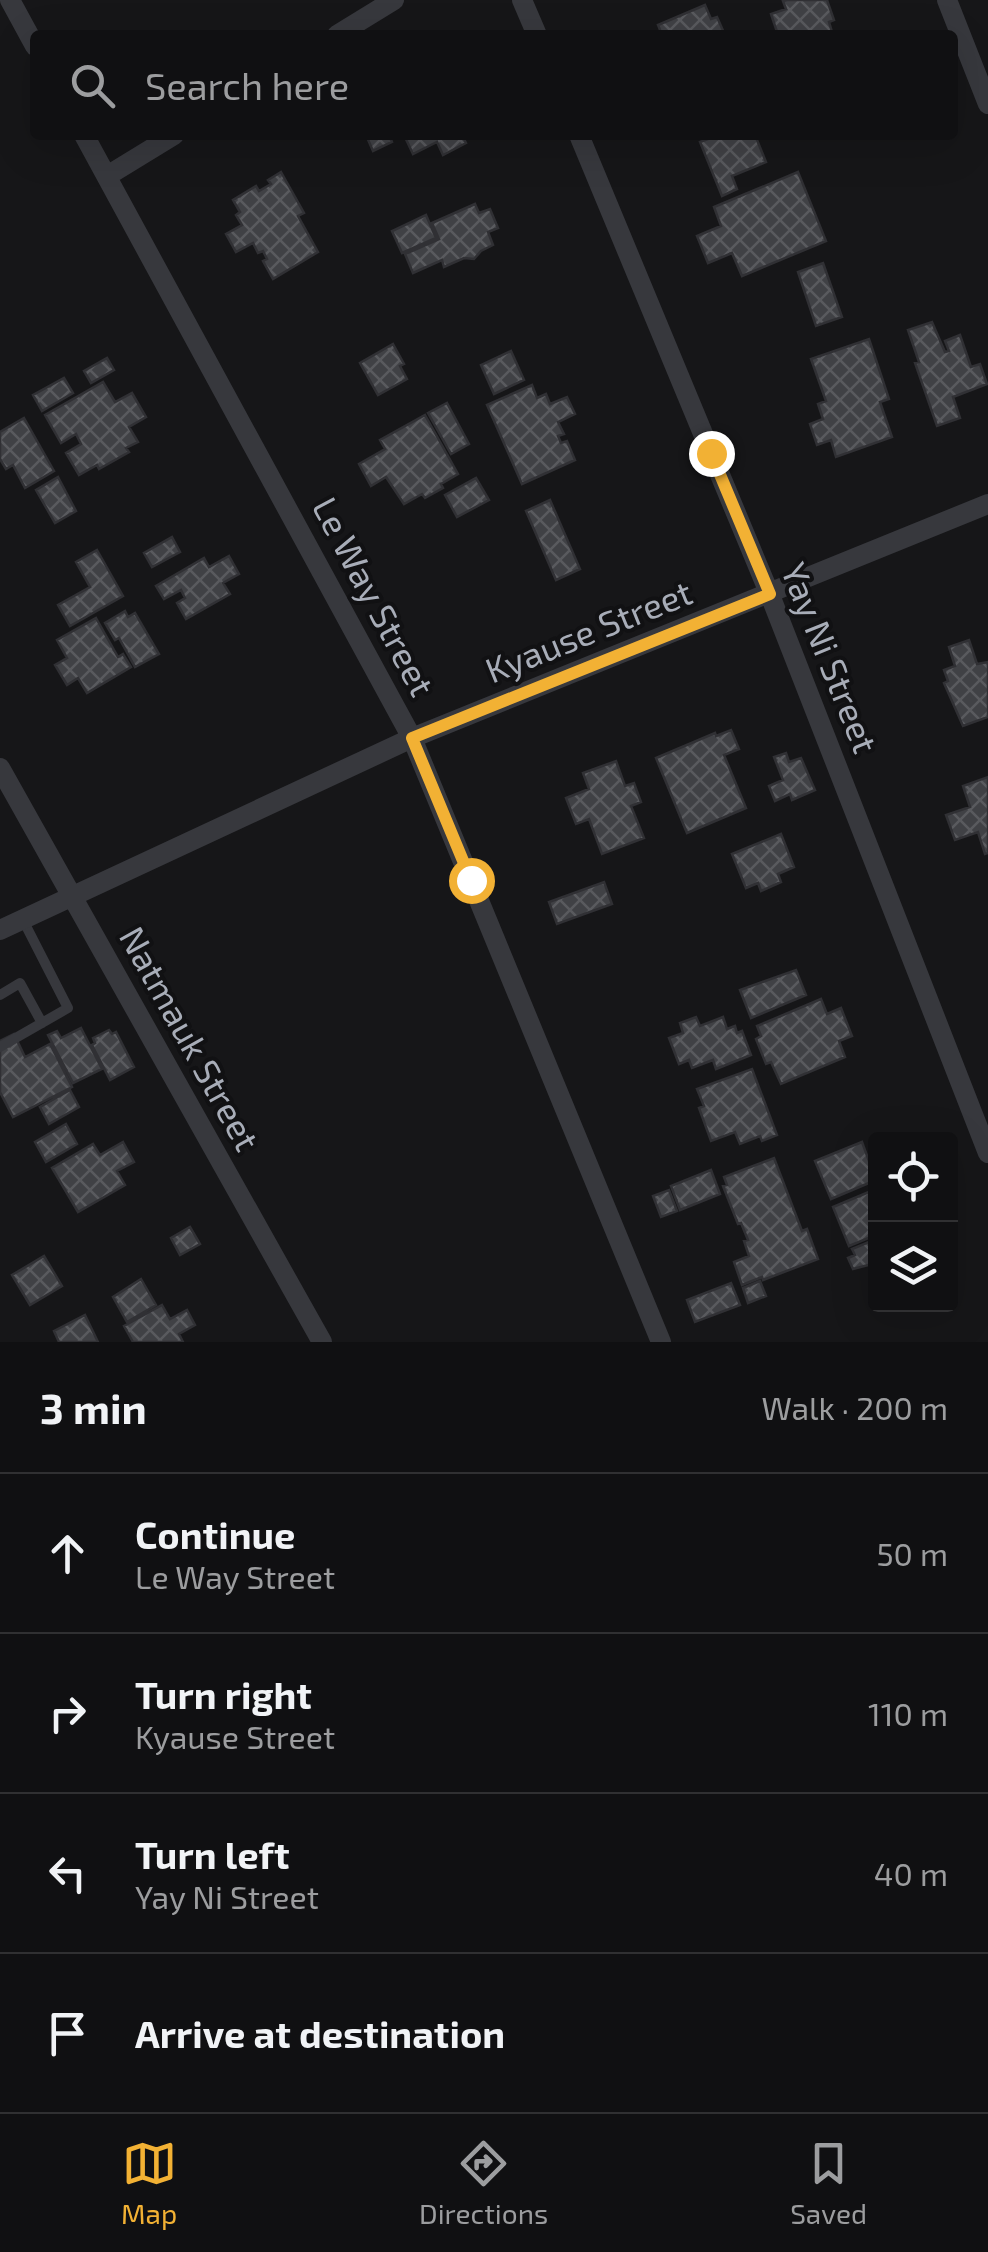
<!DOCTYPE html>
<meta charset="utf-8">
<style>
:root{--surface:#101012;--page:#19191b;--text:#f1f3f6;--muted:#9c9d9f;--line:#303032;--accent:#f2b134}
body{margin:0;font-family:"Exo 2",sans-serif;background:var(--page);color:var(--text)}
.controls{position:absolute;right:30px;bottom:30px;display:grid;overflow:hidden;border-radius:10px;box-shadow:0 10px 40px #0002}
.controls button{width:90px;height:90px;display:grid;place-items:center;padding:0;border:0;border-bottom:2px solid var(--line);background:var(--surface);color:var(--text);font:50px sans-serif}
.stop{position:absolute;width:30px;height:30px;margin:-22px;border:8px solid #f2b134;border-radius:50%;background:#fff}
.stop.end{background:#f2b134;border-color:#fff;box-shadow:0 2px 10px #0008}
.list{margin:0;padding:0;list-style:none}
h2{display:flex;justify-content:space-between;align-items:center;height:130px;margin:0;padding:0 40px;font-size:42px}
h2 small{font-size:32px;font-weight:400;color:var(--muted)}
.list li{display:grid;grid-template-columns:65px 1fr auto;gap:30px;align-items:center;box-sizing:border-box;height:160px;padding:0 40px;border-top:2px solid var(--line)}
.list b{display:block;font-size:38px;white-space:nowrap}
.list p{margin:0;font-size:32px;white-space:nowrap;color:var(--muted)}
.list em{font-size:32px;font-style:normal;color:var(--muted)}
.icon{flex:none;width:55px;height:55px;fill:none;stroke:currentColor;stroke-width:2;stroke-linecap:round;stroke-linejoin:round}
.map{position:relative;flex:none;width:988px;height:1342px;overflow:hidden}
.search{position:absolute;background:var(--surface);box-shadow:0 10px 40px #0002;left:30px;right:30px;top:30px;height:110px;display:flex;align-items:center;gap:25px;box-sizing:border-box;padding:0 35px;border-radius:10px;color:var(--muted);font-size:38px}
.sheet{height:770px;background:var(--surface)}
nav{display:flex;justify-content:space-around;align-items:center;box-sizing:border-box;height:140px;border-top:2px solid var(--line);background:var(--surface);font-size:28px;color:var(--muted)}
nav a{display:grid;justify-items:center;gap:5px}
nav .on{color:var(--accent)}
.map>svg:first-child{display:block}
.building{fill:url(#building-cross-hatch);stroke:#303034;stroke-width:2.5}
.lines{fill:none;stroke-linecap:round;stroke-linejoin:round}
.lane{stroke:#37383d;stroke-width:10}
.street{stroke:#37383d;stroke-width:20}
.route{stroke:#f2b134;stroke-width:12}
.labels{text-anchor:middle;stroke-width:8;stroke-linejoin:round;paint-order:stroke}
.street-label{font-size:35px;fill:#a8adb8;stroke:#111113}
</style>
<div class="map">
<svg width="988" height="1342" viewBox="0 0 988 1342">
<defs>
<pattern id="building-cross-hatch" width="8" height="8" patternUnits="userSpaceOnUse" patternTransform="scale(2.5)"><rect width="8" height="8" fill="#404145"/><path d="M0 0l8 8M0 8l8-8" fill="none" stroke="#595a5e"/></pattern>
</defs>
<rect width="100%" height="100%" fill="#161618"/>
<!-- building -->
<path class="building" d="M787 0H827L834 20 829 22 833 35H778L771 14 786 9 783 1Z
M705 5 711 19 717 17 725 35H662L658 25Z
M366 135H389L392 142 373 151Z
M404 135H462L466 143 443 155 437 142 413 154Z
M718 135H755L766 162 732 176 737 189 722 196 700 142Z
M281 172 304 213 298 216 318 252 273 279 263 261 267 259 263 251 258 253 253 243 236 252 226 234 242 225 236 215 240 212 233 200 256 186 259 191 271 184 268 180Z
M798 172 826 241 742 276 732 253 708 263 697 236 721 226 714 207Z
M475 204 479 213 490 209 498 228 488 232 493 245 481 251 474 259 464 258 444 267 442 260 413 273 405 254 439 239 432 223Z
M426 215 436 238 402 253 392 231Z
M823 263 842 317 816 326 798 272Z
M932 322 945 352 949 351 945 341 960 335 971 367 980 364 987 384 953 397 960 418 937 426 915 363 919 362 908 330Z
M869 339 889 399 880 402 892 437 836 457 831 440 817 445 810 424 823 419 818 404 826 401 811 359Z
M393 344 404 364 400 366 407 379 378 395 360 363Z
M511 351 524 380 494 394 481 365Z
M107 358 114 370 91 383 84 371Z
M64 378 73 393 42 411 33 395Z
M103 382 115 402 132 393 146 417 129 427 138 442 126 448 129 452 99 469 97 465 79 475 66 453 81 444 76 434 61 443 45 415Z
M532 385 537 398 546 394 550 404 567 397 575 414 558 422 564 434 558 436 561 443 567 441 575 460 522 484 487 405Z
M447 403 469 444 451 454 428 413Z
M425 415 458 474 441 484 443 488 425 498 422 494 404 504 386 477 371 486 359 464 385 449 380 440Z
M24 418 54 471 25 488 13 465 6 469 0 459V432Z
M58 477 76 511 55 523 36 490Z
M476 478 489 500 457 517 445 495Z
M550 500 580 569 556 580 526 511Z
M172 537 180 552 152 567 144 553Z
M97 550 123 596 70 626 58 605 90 587 76 562Z
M229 556 239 574 223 583 230 594 186 619 177 603 185 598 181 590 164 599 156 586 204 558 209 567Z
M125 611 128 617 135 613 159 654 135 667 119 638 115 640 105 623Z
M96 618 118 657 123 654 131 667 87 693 78 678 67 685 55 665 67 658 57 640Z
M969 640 977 664 988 662V717L963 726 944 683 948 681 944 670 955 666 949 647Z
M731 730 739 749 724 755 746 808 687 833 656 758 715 733 716 736Z
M786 753 789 762 801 758 815 790 792 800 790 794 775 801 769 786 783 780 774 757Z
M616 761 625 786 634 783 641 802 631 806 644 838 602 854 589 819 576 824 566 798 589 789 583 773Z
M988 777V853L985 854 978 832 955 840 946 815 970 807 963 786Z
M781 834 794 867 778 874 781 882 761 891 758 883 746 888 732 854Z
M604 882 612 904 557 924 549 902Z
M796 970 806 995 751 1018 740 990Z
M821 999 827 1014 841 1008 852 1036 839 1041 845 1057 781 1084 771 1062 766 1064 756 1039 761 1036 757 1026Z
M696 1017 700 1026 723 1017 727 1029 735 1026 737 1033 742 1031 751 1055 716 1069 713 1060 692 1068 689 1060 679 1064 669 1038 683 1033 680 1023Z
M81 1028 102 1069 73 1083 48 1035 57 1031 61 1038Z
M109 1030 112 1034 116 1032 134 1067 110 1080 92 1045 95 1043 93 1038Z
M14 1034 25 1057 50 1044 72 1087 13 1117 0 1092V1041Z
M752 1069 777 1135 762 1141 760 1136 740 1144 735 1132 711 1141 699 1108 704 1106 697 1089Z
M70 1090 79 1107 49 1124 40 1107Z
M66 1124 77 1144 46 1162 35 1142Z
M123 1142 134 1162 117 1171 125 1185 78 1212 52 1168 93 1144 100 1155Z
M862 1142 876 1180 831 1199 815 1161Z
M774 1158 802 1231 807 1229 818 1259 763 1280 762 1277 742 1285 734 1262 749 1256 744 1241 748 1240 741 1223 738 1224 723 1186 727 1185 724 1177Z
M711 1170 720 1194 680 1210 671 1186Z
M876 1189V1235L849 1246 833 1207Z
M669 1190 677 1211 661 1217 653 1196Z
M190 1227 200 1244 180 1255 171 1238Z
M876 1239V1263L853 1269 848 1258 855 1255 852 1249Z
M44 1256 62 1286 30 1305 12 1275Z
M141 1279 156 1305 127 1322 113 1297Z
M760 1281 766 1296 748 1303 743 1288Z
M731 1283 740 1305 695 1322 687 1300Z
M162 1305 170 1319 187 1310 195 1325 179 1334 183 1342H133L124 1326Z
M85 1315 98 1342H59L54 1331Z"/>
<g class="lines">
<!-- lane -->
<path class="lane" d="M0 995 20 983 42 1023
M0 1047 68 1008 23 920"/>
<!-- street -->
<path class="street" d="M10 0 35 46
M522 0 537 35
M947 0 988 104
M337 35 394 0
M84 135 412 738 661 1342
M579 135 770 595 988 1153
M107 176 174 135
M0 768 322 1342
M0 930 412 738 988 504"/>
</g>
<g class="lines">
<!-- route -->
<path class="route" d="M471 880 412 738 770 594 711 453"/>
</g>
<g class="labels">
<!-- street labels -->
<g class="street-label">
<text transform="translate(373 597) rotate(62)" y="12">Le Way Street</text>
<text transform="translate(589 632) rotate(-22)" y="12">Kyause Street</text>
<text transform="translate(829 658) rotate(68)" y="12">Yay Ni Street</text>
<text transform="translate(189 1039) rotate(61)" y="12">Natmauk Street</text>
</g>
</g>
</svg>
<div class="controls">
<button><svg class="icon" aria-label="locate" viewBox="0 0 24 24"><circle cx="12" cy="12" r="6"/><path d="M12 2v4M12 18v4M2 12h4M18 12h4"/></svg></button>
<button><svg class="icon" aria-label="layers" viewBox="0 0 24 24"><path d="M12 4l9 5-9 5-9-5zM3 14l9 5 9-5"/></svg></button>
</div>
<div class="stop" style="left:471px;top:880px"></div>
<div class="stop end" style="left:711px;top:453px"></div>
<div class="search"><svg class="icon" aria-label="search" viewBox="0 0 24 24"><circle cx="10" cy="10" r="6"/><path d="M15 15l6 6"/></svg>Search here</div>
</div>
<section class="sheet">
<h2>3 min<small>Walk · 200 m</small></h2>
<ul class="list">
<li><svg class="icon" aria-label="ahead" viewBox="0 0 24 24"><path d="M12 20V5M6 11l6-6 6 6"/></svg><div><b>Continue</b><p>Le Way Street</p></div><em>50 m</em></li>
<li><svg class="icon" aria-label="right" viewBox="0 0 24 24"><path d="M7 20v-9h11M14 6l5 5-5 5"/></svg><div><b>Turn right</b><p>Kyause Street</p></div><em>110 m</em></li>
<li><svg class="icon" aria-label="left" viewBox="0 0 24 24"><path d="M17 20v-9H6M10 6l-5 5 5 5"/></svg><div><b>Turn left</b><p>Yay Ni Street</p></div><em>40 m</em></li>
<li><svg class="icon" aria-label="arrive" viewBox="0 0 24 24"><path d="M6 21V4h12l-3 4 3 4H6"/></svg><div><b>Arrive at destination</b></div></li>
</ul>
</section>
<nav>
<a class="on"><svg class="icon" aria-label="map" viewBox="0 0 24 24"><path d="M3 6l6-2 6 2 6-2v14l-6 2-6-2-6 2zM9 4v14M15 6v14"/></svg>Map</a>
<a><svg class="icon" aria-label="directions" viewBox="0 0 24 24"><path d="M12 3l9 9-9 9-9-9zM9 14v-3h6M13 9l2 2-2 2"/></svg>Directions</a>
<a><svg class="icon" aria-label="saved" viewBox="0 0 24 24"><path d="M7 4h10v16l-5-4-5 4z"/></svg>Saved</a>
</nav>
